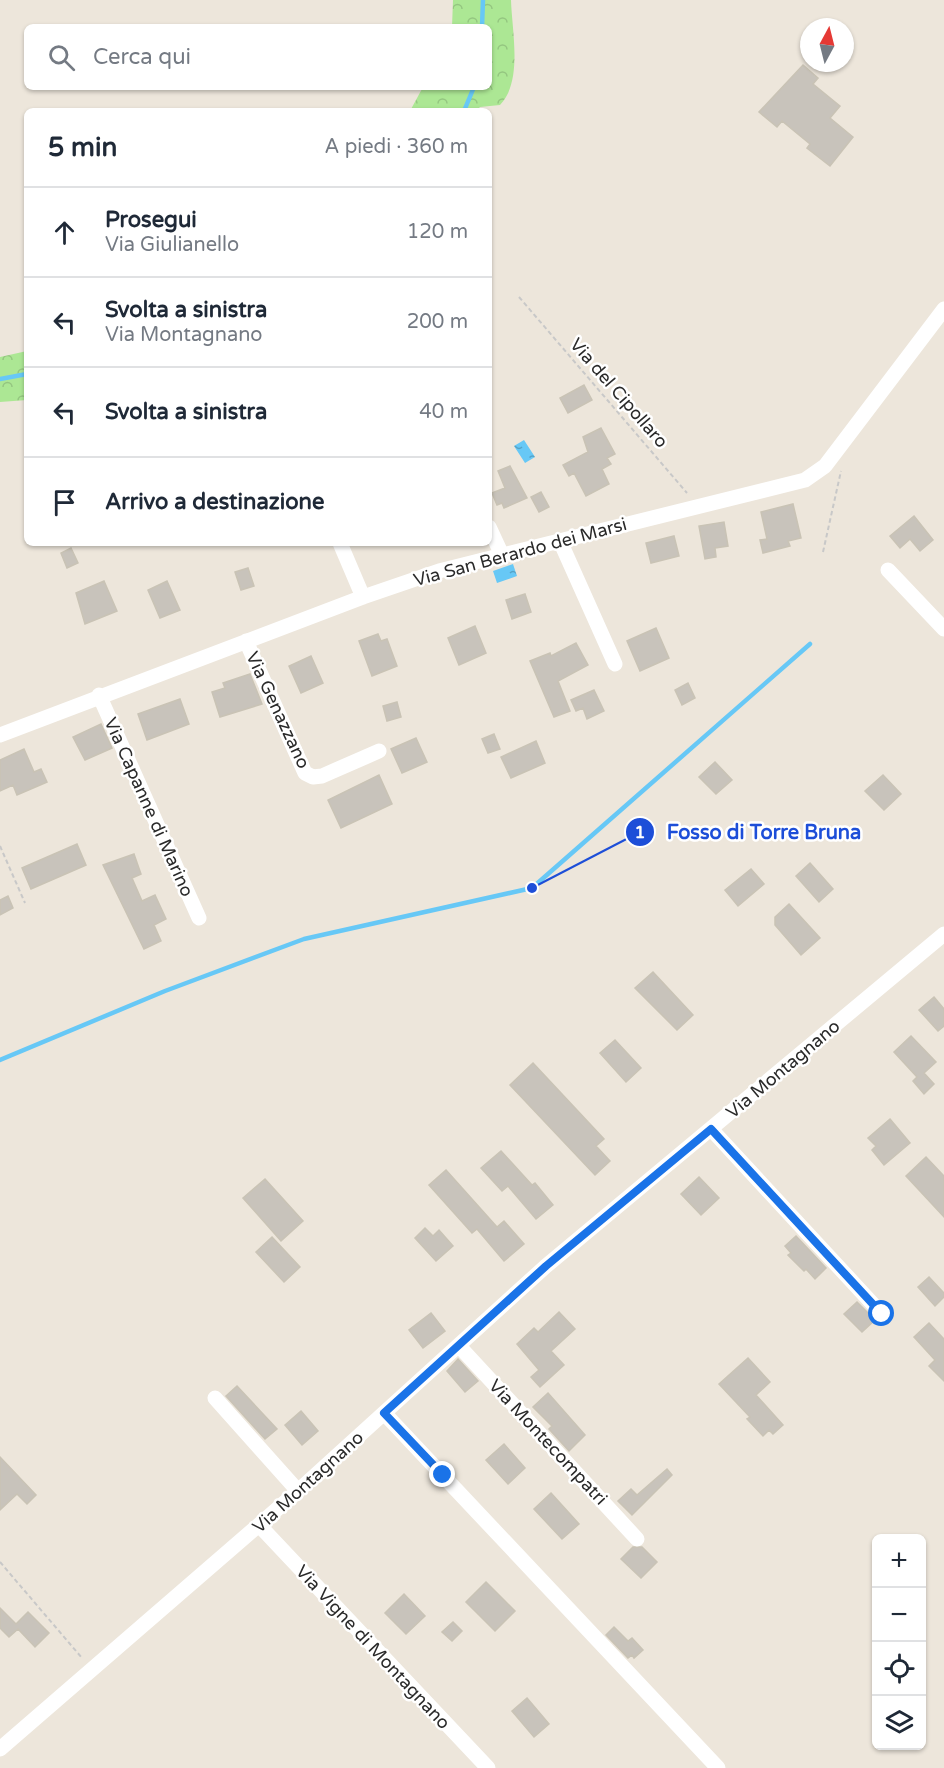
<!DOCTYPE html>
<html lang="it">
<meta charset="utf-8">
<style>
:root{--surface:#fff;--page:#f6f6f7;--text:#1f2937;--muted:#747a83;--line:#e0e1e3}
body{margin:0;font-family:"Varela Round",sans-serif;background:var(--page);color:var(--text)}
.controls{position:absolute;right:18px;bottom:18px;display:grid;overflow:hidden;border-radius:9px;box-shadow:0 2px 4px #0004}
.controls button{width:54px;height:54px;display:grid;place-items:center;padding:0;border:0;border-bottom:2px solid var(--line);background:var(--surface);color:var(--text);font:30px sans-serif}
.compass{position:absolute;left:800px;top:18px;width:54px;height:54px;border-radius:50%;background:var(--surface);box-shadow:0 2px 4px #0004;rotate:7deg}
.stop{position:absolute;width:18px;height:18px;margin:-14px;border:4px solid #1a73e8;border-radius:50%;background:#fff}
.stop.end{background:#1a73e8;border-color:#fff;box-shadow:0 2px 6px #0008}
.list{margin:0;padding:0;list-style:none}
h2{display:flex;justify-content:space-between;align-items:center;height:78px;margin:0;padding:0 24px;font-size:26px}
h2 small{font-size:20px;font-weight:400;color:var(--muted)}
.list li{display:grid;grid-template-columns:39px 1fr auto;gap:18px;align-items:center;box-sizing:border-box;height:90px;padding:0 24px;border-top:2px solid var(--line)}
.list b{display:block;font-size:22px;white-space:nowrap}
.list p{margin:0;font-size:20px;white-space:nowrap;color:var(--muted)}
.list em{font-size:20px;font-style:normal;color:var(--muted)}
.icon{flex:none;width:33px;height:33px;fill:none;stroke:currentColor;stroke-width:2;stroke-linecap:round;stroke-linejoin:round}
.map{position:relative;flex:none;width:944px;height:1768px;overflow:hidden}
.search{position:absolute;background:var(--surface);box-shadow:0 2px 4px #0004;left:24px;top:24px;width:468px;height:66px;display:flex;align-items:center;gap:15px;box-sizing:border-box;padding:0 21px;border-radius:9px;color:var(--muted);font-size:22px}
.panel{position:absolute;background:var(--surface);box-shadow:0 2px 4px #0004;left:24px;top:108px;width:468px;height:438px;border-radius:9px}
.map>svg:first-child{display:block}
.forest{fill:url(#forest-crowns)}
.water{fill:url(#water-ripples)}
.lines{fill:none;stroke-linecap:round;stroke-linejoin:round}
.stream{stroke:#67c8f6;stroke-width:4.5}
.building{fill:#c8c3bb;stroke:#c9c3b5;stroke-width:1.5}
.path{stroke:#c8c8c8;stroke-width:2;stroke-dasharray:4.5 3;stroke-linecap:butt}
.street{stroke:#fff;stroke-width:15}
.route{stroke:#1a73e8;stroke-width:8}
.labels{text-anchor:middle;stroke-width:5;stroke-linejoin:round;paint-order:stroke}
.street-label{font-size:18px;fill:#2a2a2a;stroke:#fff}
.leader{fill:none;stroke:#1d4ed8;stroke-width:2}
.callout-dot{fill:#1d4ed8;stroke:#fff;stroke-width:2}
.mark-label{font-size:18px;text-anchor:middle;font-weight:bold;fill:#fff}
.callout-label{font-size:20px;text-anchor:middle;font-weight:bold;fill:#1d4ed8;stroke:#fff;stroke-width:5;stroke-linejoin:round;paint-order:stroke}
</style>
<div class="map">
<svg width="944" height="1768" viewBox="0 0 944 1768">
<defs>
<pattern id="forest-crowns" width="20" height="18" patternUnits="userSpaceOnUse" patternTransform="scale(1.5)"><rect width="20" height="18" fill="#ace794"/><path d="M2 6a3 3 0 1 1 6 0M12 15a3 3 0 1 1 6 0" fill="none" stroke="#94c680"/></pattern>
<pattern id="water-ripples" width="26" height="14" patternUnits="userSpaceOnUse" patternTransform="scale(1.5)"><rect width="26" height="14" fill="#67c8f6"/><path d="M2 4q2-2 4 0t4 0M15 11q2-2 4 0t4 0" fill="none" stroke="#55a3c7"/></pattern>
</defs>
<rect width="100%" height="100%" fill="#ede6db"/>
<!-- forest -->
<path class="forest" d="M453 0H511C512 32 523 81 500 105L480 107 476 111H410L423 87H489V27H452Z
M27 351V400L0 402V357Z"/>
<!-- water -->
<path class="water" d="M524 440 535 457 525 463 514 446Z
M513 564 517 576 497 583 493 571Z"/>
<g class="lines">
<!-- stream -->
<path class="stream" d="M482 27 483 0
M464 111 474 87
M0 379 27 374
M0 1060 165 991 304 939 532 888 810 644"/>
</g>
<!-- building -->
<path class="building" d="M803 65 818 78 813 84 840 106 830 118 853 137 830 166 807 148 810 144 782 121 777 127 759 112Z
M584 385 592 400 568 413 560 398Z
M601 428 615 454 607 458 611 464 602 469 609 484 586 496 574 473 569 476 563 465 588 452 583 437Z
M510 466 527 498 504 508 502 503 497 505 492 493 505 488 498 471Z
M541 492 549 507 539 512 531 497Z
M793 504 801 538 788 541 790 546 763 553 760 540 767 539 761 512Z
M914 516 933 540 920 551 910 539 900 548 890 536Z
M724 522 728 546 715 548 716 557 705 559 699 526Z
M674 536 679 556 651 563 646 543Z
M71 548 78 563 67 568 61 553Z
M248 568 254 586 241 590 235 572Z
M104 581 117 611 85 624 76 593Z
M167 581 180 610 160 618 148 590Z
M525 594 531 612 512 619 506 600Z
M475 626 486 653 459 665 448 638Z
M656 628 669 658 640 671 627 641Z
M378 634 381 641 387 639 397 666 372 676 359 641Z
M576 643 588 665 558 681 570 711 554 717 530 661 550 653 551 656Z
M311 656 323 683 301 693 289 666Z
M250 674 262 704 220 717 212 692 225 688 223 683Z
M688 683 695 698 682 705 675 690Z
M594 690 604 711 587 719 583 708 576 711 571 700Z
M180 699 189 724 147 740 138 714Z
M397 702 401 717 387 721 383 706Z
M101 724 112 748 85 760 73 737Z
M494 734 500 749 488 753 482 739Z
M416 738 427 762 402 773 391 749Z
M536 741 545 763 511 778 501 757Z
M24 749 34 772 41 769 47 782 17 795 13 785 0 791V760Z
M715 762 732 780 716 794 699 777Z
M379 775 392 804 341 828 328 800Z
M883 775 901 794 884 810 865 791Z
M77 844 86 865 31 889 22 868Z
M134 854 141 874 132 878 142 901 155 895 166 919 154 925 161 941 144 949 103 865Z
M810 863 833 889 819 902 796 876Z
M751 869 764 884 738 906 725 890Z
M8 896 13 908 0 915V900Z
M789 904 820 938 801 955 775 925V917Z
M653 972 693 1015 677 1030 635 988Z
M934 997 944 1009V1026L938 1031 919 1010Z
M911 1036 936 1062 924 1073 934 1084 924 1094 913 1081 917 1077 894 1052Z
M615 1040 641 1068 626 1082 600 1053Z
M533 1063 604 1139 596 1146 610 1161 595 1175 510 1085Z
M890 1119 910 1143 884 1165 872 1150 876 1146 868 1138Z
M501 1151 532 1185 535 1183 553 1205 536 1219 508 1186 502 1191 481 1168Z
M926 1157 944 1176V1217L906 1176Z
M446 1170 497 1227 504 1221 524 1244 504 1261 477 1229 472 1233 429 1185Z
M699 1177 719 1198 701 1215 681 1194Z
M265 1179 303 1221 281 1241 243 1198Z
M425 1228 433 1236 439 1230 453 1246 436 1261 415 1238Z
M796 1236 826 1268 815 1279 806 1269 804 1271 788 1255 791 1253 785 1246Z
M272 1237 300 1267 284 1282 256 1252Z
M929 1277 944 1293V1297L935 1306 918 1287Z
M857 1302 875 1320 862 1332 844 1314Z
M559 1312 575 1329 551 1351 564 1365 540 1387 531 1377 539 1370 517 1344 534 1328 538 1332Z
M431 1313 445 1331 423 1348 409 1330Z
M929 1323 944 1339V1381L929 1366 935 1360 914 1337Z
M748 1358 770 1382 756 1395 783 1425 773 1434 769 1430 763 1436 747 1419 750 1417 719 1384Z
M458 1359 478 1381 465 1392 447 1371Z
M237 1386 277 1429 265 1439 226 1396Z
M548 1393 585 1435 569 1451 549 1429 552 1426 533 1407Z
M301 1411 318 1431 302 1445 285 1425Z
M504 1444 525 1468 508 1484 486 1460Z
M0 1457 36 1495 27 1504 17 1494 0 1510Z
M667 1469 672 1475 632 1515 618 1501 631 1489 637 1495Z
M551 1493 579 1524 562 1539 534 1509Z
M633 1547H642L657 1562 641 1578 621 1559Z
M486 1582 515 1611 495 1631 466 1602Z
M404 1594 425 1616 406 1634 385 1613Z
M0 1608 16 1624 28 1612 49 1633 35 1647 18 1629 9 1637 0 1628Z
M453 1622 462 1631 452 1641 442 1632Z
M614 1627 628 1641 632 1638 643 1650 634 1658 632 1655 628 1658 606 1635Z
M527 1698 549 1724 534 1737 512 1711Z"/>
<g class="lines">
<!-- path -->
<path class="path" d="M519 297 687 493
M823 552 841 471
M0 846 25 903
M0 1562 82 1658"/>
<!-- street -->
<path class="street" d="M489 527 502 555
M560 541 615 664
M340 543 363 597
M888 570 944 629
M246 641 305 773 313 777 322 776 379 751
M99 695 199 918
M0 735 363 597 439 571 805 480 825 466 944 309
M711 1129 882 1314
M459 1346 637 1539
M215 1398 298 1491
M384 1413 718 1768
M259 1525 488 1768
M0 1749 298 1491 546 1266 944 934"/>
</g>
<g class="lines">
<!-- route -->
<path class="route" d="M443 1475 384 1413 546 1266 711 1129 882 1314"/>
</g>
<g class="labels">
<!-- street labels -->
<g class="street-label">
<text transform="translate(619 393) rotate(49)" y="6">Via del Cipollaro</text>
<text transform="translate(520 552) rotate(-15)" y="6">Via San Berardo dei Marsi</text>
<text transform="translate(278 710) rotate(65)" y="6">Via Genazzano</text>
<text transform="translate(149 807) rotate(66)" y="6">Via Capanne di Marino</text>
<text transform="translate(783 1069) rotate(-40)" y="6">Via Montagnano</text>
<text transform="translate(548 1442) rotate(47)" y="6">Via Montecompatri</text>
<text transform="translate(308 1482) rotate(-42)" y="6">Via Montagnano</text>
<text transform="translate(373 1647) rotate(47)" y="6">Via Vigne di Montagnano</text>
</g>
</g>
<!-- callouts -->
<path class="leader" d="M532 888L640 832"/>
<g class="callout-dot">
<circle cx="532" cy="888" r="6"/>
<circle cx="640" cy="832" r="15"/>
</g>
<g class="mark-label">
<text x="640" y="838">1</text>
</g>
<g class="callout-label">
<text x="764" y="839">Fosso di Torre Bruna</text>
</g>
</svg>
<div class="controls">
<button>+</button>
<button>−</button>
<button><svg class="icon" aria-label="locate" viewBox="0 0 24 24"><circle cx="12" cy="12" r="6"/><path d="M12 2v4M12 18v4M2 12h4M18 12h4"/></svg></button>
<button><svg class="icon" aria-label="layers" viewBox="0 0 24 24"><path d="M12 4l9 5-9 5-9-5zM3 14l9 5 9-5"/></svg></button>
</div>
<svg class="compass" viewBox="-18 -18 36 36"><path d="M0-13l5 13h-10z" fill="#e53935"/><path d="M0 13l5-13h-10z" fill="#747a83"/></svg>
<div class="stop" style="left:882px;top:1314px"></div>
<div class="stop end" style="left:443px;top:1475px"></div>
<div class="search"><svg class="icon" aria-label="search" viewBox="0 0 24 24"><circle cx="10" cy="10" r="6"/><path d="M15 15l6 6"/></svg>Cerca qui</div>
<section class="panel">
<h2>5 min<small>A piedi · 360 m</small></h2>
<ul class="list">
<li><svg class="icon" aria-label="ahead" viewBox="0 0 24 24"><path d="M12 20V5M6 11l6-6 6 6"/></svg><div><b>Prosegui</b><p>Via Giulianello</p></div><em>120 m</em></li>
<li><svg class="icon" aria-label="left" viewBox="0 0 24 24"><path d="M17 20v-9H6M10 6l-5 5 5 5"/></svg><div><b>Svolta a sinistra</b><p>Via Montagnano</p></div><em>200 m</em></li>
<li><svg class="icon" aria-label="left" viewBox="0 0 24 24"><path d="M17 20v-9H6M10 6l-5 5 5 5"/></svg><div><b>Svolta a sinistra</b></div><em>40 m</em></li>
<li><svg class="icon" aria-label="arrive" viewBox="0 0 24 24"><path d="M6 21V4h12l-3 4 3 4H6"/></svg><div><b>Arrivo a destinazione</b></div></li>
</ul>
</section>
</div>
